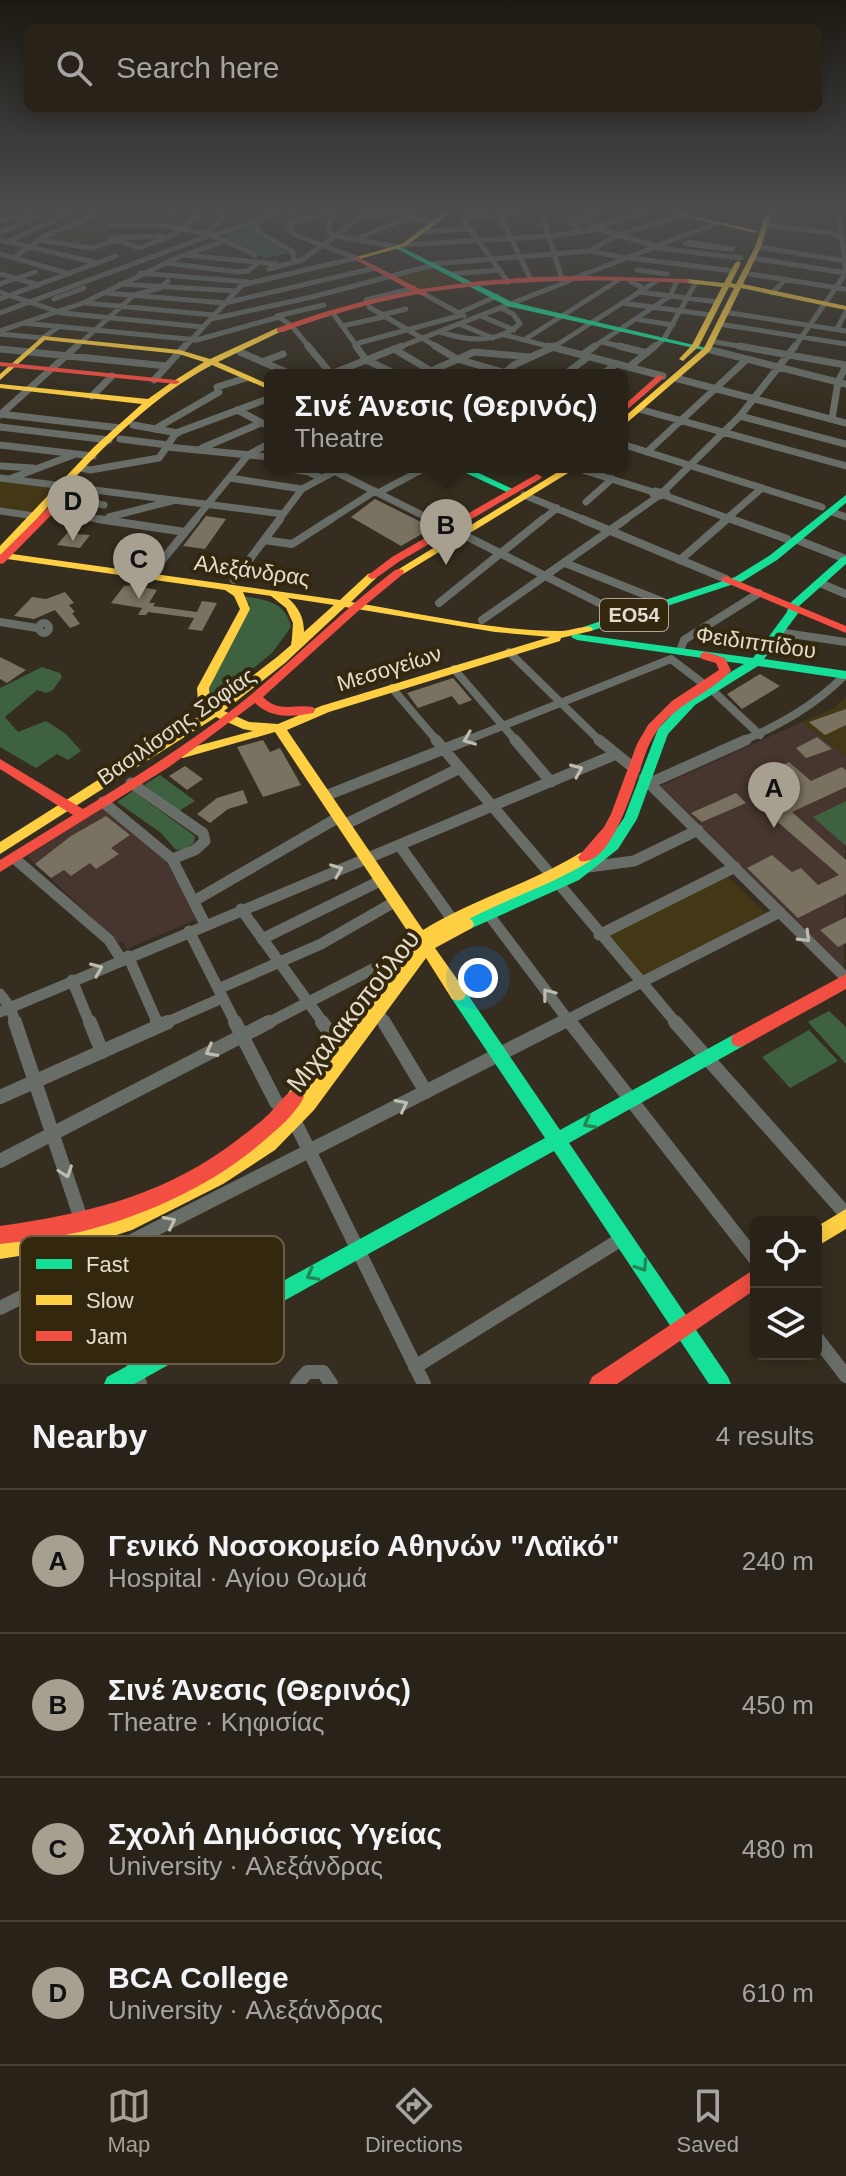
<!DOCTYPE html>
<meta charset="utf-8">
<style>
:root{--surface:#282218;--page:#342f25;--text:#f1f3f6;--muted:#a5a4a2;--line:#443f37;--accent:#a7a091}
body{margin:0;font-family:Helvetica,sans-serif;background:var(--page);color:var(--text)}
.controls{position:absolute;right:24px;bottom:24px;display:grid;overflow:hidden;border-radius:12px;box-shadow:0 4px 20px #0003}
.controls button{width:72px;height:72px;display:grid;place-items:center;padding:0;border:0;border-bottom:2px solid var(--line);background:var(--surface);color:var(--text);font:40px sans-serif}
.you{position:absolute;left:478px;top:978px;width:28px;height:28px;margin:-20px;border:6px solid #fff;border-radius:50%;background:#1a73e8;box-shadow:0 0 0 12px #1a73e833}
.badge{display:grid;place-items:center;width:52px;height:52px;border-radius:50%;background:var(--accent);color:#111;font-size:26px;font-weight:700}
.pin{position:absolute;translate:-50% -66px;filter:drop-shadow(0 2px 4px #0008)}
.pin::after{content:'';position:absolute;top:42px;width:28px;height:24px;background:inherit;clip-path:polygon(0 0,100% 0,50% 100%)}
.popup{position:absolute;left:264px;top:369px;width:364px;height:104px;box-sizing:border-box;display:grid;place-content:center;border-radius:12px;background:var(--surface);filter:drop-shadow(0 2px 6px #0005);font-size:26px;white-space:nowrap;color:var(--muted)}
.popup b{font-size:30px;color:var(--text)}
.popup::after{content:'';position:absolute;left:50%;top:100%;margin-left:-16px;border:16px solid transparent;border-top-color:var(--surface)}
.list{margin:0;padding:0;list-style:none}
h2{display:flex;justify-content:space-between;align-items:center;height:104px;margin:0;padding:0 32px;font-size:34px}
h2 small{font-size:26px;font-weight:400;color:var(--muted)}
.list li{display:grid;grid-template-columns:52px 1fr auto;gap:24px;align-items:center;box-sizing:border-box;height:144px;padding:0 32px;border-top:2px solid var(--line)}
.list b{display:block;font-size:30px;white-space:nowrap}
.list p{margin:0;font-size:26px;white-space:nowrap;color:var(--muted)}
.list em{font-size:26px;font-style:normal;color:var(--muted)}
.icon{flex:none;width:44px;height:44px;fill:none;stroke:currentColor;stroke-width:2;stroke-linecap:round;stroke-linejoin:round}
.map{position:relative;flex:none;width:846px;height:1384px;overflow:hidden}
.search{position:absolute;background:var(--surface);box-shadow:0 4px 20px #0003;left:24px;right:24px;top:24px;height:88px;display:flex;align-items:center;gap:20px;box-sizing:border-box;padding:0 28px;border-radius:12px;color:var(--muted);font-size:30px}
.sheet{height:680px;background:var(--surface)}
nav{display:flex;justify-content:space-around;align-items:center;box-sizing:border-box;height:112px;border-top:2px solid var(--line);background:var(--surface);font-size:22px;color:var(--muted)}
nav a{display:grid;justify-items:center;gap:4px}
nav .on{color:var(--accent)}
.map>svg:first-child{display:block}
.built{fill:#443716}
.medical{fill:#47352f}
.green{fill:#3e6140}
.building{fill:#7a7261}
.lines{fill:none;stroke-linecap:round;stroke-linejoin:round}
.street-far4{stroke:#686e67;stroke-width:5}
.street-far3{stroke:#686e67;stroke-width:7}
.street-far2{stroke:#686e67;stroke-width:8}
.street-far1{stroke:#686e67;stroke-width:11}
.street{stroke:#686e67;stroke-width:14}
.fast{fill:#16e098;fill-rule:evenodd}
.slow{fill:#ffcf43;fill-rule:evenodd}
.jam{fill:#f24e42;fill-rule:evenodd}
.oneway{stroke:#bfbcaf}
.oneway2{stroke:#248452}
.labels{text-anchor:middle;stroke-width:8;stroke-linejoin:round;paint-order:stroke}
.shield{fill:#33280d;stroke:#afa794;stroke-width:2}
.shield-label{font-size:20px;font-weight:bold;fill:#e4ddce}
.street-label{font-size:22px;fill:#e4ddce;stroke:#33280d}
.near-street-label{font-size:26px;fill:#e4ddce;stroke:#33280d}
.key{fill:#33280d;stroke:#685e47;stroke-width:2}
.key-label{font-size:22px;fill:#e4ddce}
</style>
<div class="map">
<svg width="846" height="1384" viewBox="0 0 846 1384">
<rect width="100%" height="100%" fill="#352e20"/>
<!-- built -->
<path class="built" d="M104 214 112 215 109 237 79 245 45 239Z
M433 267 461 282 423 289 398 276Z
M0 480 56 486 29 514 0 511Z
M846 696V756L802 722 835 708Z
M728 877 766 913 641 976 607 936Z"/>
<!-- medical -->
<path class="medical" d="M802 722 846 756 844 969 660 786Z
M103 808 166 861 197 919 126 949 124 943 118 942 27 856Z"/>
<!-- green -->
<path class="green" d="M253 224 259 237 288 253 264 258 222 234Z
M243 596C265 600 286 601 291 627L272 653 209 705 207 688 250 605Z
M42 667 60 673 62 677 53 690 46 693 37 690 5 717 18 732 46 721 66 734 81 751 68 760 57 754 36 768 0 747V688Z
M160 775 195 801 179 811 144 785Z
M133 791 195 836 194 843 185 849 176 850 161 833 117 802Z
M846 801V846L813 817Z
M829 1011 846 1027V1064L808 1022Z
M809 1030 838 1061 790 1088 762 1057Z"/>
<!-- building -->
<path class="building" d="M689 240 704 242 736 247 733 252 684 246 682 242Z
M375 499 425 524 432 528 401 546 351 517Z
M206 516 226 519 205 549 183 546Z
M75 531 76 534 90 535 80 548 57 545 68 532Z
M132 585 157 590 149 603H155L153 606 197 612 202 601 217 603 202 631 188 629 194 618 148 612 146 615H138L142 608 111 603 124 586Z
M65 592 74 603 69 605 75 612 72 613 80 624 70 628 55 610 34 619 14 616 32 597 46 599Z
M0 657 26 670 7 683 0 679Z
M760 674 780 686 742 709 727 694Z
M453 678 472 700 459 705 452 696 418 708 407 693Z
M846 709V725L825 735 809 722Z
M817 737 832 749 806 758 796 748Z
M263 740 270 752 280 748 301 785 263 797 237 747Z
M789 762 811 781 842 767 846 770V787L792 812 846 860V894L798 918 747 868 772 855 792 872 801 868 818 885 839 875 758 805 782 794 760 775Z
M185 766 203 779 187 790 169 776Z
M243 790 248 803 228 809 210 823 197 814 217 798Z
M736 793 746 803 702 822 691 813Z
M106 816 130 835 111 848 119 854 96 869 90 863 71 876 64 870 51 878 35 864 71 836Z
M846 917V943L838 947 820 930Z"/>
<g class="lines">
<!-- street-far4 -->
<path class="street-far4" d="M61 212H144
M262 212 256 226 258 232 293 252 294 262
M295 212 289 227 293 234 356 258
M334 212 328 227 331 235 397 247
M457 212 508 282
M541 212 562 279
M565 212 599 229 655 246
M164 213 171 214
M366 215H398L433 223
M500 215 531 280
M463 217 541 212
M0 221 35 212
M290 224 328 212
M111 225C169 223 203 228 255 255
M765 225 832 233 843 238
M594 227 650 212
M208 231 228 212
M420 232 470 229
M582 232 569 220 603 212
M0 233 47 212
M216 235 281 212
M361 237 422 212
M111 238 139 248 169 237 204 212
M113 238 162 236
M0 240 98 263
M39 240 91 248 114 241
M7 242 70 213
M404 245 551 236 599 229
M758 247 846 261
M657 248 741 258
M590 251 617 235 683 215
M0 254 70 274
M187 254 228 240
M184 255 276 264
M13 258 45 236 103 212
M630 258 734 271
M752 258 846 273
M166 263 238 272 248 271 256 264
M431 264 590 251 626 258
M269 269 302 260 368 212
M637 270 667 274
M140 273 248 282
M744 273 845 289
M0 274 39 285
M451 274 499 270
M572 279 717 223
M630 281 644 289
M0 284 35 272
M120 284 236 291
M0 292 62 313 203 327
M639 292 718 302
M106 293 225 303 375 268
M772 293 786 279
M426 295 464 316
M0 299 116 256
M54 299 84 288
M366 300 414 288
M86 303 214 315
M622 303 711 315
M369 307 439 348
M724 312 846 331
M0 313 214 234
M459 313 497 296
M381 315 406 309
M277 316 324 305
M335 316 358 348
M481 316 514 330
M211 319 312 297 433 265
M635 319 673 325
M23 323 197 340 279 317 292 326 310 348
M459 324 493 338
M719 324 846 344
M342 326 383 317
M837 329 846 312
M0 331 83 303 181 256
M440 332C468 341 496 344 520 324L513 314 501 308
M0 334 43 338 58 327
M505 335 555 348
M524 340 617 281
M710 341 750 348
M602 342 627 348
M355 344 462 315
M75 348 134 295 160 288 168 281
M184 348 242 285 356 258
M397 348 569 281
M552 348 655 282
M592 348 670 296 676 283
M653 348 664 339 695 284
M794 348 846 273 839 212"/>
<!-- street-far3 -->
<path class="street-far3" d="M308 346 332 375
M356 346 366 360 398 375
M435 346 457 359 513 375
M548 346 663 376
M619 346 647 353
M739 346 846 365
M0 349 167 366
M394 349 431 371
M707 349 846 384
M240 352 293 375
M582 355 595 346
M262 362 283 354
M629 367 655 346
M328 375 402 346
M422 375 474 352 530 357
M502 375 514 365 555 346
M564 375 588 357
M601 375 616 364
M675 378 846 423
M154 380 185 346
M92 396 112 376
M639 409 846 466
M237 410 270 427
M0 414 120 428
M0 415 77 346
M740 416 846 444
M832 419 838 382 846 366
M133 425 178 433
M0 427 109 440
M155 429 219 392 217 387 246 378
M120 439 168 445
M622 444 822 507
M0 445 93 456
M167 447 270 457
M202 448 261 423
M647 452 746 360
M0 466 33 468
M278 467 309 472 319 477
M573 467 653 492
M81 468 90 470 159 458 176 433 270 398
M334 471 434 521
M0 478 283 514
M12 478 73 455
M230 478 302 489
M655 491 667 494 657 497 653 494Z
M664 491 740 416 795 346
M378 493 427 467
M524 495 587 521
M666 496 736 521
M62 499 104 505
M586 502 612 479
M0 511 35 516
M51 512 111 521
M832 512 846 517
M109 517 172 501
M194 521 248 455 270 443
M278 521 302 489 343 467
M328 521 375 491
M541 521 557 508
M623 521 657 497
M724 521 762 488"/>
<!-- street-far2 -->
<path class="street-far2" d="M98 519 185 532
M430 519 448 528
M582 519 726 579
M731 519 787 539
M460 533 621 614
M264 540 292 544 331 519
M800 541 846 559
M680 560 727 519
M565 563 661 601
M155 569 196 519
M234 580 280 519
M820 583 846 594
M439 603 543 519
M482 620 626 519
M0 622 37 628
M39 628a5 5 0 1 1 10 0a5 5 0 1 1-10 0Z
M778 632 846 642
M680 651 684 640 759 593
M509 652 601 742
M454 669 517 742
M392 688 438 742
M712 690 760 735
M462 742 671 659 705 685
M741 742C781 724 814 706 845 675"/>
<!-- street-far1 -->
<path class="street-far1" d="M436 740 552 876
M515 740 551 782
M599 740 635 769
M644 778 846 978
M131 783 203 833 205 841 195 850 172 859
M650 783 746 740
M325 796 467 740
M103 802 172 859 205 924
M344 825 458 769
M400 846 452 919
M14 858 109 940 121 959
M588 867 634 861 698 830
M559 884 677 1024
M194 901 339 817
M241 909 324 1024
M489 915 571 1024
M189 931 236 1024
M599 935 735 867
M262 939 382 880
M128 956 158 1024
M72 980 90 1024
M218 989 321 944 396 901
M0 994 10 1007 16 1024
M377 1010 386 1024
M0 1012 614 755
M163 1024 222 998
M266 1024 402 954
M559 1024 780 912"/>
<!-- street -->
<path class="street" d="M15 1022 82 1222
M90 1022 102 1052
M157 1022 159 1026
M235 1022 276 1102 294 1120 424 1384
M322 1022 337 1043
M384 1022 426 1092
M570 1022 756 1260
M675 1022 846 1214
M0 1097 168 1022
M0 1161 269 1022
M88 1235 140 1384
M0 1308 563 1022
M816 1337 846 1376
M415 1367 623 1238
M297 1384 307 1372H323L331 1384"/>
<!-- fast -->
<path class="fast" d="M395 246H399L512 302 711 349 707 351 507 306 395 248Z
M453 467H466L517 491 515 493H509Z
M846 495V503L777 560 743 581 591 631H583L581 629 583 627 735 577 769 556Z
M846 556V564L798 607 799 612 764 659 846 671V679L758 666 695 705 668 734 637 819 618 849 579 880 472 928 467 930 462 928 460 924 462 920 569 872 608 841 624 818 658 729 687 699 744 664 577 640 571 637 573 635 577 634 753 658 787 612 789 604 842 557Z
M458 987 464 989 560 1130 733 1035 739 1033 745 1035 747 1040 745 1045 569 1143 728 1377 731 1384H709L554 1151 134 1384H104L107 1377 545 1138 452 999 450 994 452 989Z"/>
<!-- slow -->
<path class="slow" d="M445 212H452L406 246 356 260 353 258 402 244Z
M666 212H676L758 231 755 233Z
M766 212H772L761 247 743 284 846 306V310L741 288 710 351 622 427V419L704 348 734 288 729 287 699 346 683 361 679 359 692 345 722 287 687 283 684 281 687 279 724 283 735 263 738 261 741 263 731 283 736 284 755 247Z
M277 328 284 330 218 362 270 385V390L212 365C129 409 70 485 5 553L340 600 368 574 372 573 377 576 376 578 351 602C418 613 493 631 561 631 571 631 581 626 591 627L593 629 591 631 561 638 560 641 329 712 287 730 423 930C473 899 530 884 580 853L585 852 590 853 592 857 590 861C551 885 509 898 469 919L472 920 474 924 472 928 435 948 464 989 466 994 464 999 458 1001 452 999 426 958 314 1110 275 1150 223 1184 132 1230 82 1246 0 1259V1241L82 1228 129 1213 211 1172 263 1138 296 1104 289 1102 286 1097 289 1092 400 949 412 938 275 732 183 758 178 757 177 754 178 751 253 731 243 729 216 717 0 854V842L207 711 198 702 197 688 240 609 234 596 225 590 0 558V546L94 447 142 404 0 388V384L148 399 172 382 204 362 179 354 45 340 0 380V374L43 336 180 350 210 359ZM243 592 271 596 286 608 293 623 292 638 291 645 277 657 215 705 210 701 209 688 250 609ZM288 598 334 605 304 632C304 618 299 608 288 598ZM345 607 495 632 550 637 321 706 278 724 249 722 224 711 285 663Z
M566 467H578L403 574H395L394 572Z
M846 1209V1229L816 1247V1227Z"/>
<!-- jam -->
<path class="jam" d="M354 257H358L420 289 480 281 533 277 586 276 687 279 690 281 687 283C599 278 513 280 426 292L428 294 424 296 418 294C371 303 327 315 283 332H277V328C322 312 366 299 412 291L354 259Z
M0 362 176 380 180 382 176 384 0 366Z
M658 375 665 377 622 414V407Z
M537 474 542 477 540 479 400 561 376 578 372 579 367 576 392 557Z
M65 493 70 496 68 498 4 563 0 564V555L62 494Z
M399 569 403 570 404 572 403 574 357 612 263 697C278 713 294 704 313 707L315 710 313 713C293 717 271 719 255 703L169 767 0 872V860L73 815 0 769V759L83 809C136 777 188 744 237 706 291 663 340 612 395 570Z
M726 576 846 626V633L722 581 721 579Z
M706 652 725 658 731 671C704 699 667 705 649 745 638 768 615 868 580 861L578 857 604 827 611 814 637 744 648 725 672 701 719 670 716 663 702 659 700 656 702 653Z
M846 974V989L745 1045 739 1047 733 1045 731 1040 733 1035Z
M295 1089 301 1092 304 1097C296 1113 280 1127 267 1138 216 1184 145 1216 80 1232 53 1238 27 1241 0 1244V1226C83 1214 155 1198 225 1149 240 1138 255 1127 269 1114 277 1106 284 1094 295 1089Z
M756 1268V1289L617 1384H589L592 1377Z"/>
</g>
<!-- one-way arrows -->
<defs><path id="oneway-chevron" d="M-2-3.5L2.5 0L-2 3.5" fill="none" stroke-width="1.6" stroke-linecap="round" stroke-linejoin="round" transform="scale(2)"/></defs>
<g class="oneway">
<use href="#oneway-chevron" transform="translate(469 739) rotate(158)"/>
<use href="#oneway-chevron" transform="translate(577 770) rotate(-23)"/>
<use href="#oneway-chevron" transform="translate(337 870) rotate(-22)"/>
<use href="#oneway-chevron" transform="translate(805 937) rotate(45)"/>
<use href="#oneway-chevron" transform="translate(97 969) rotate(-23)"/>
<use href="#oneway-chevron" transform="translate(548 994) rotate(-127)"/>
<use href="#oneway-chevron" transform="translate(211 1051) rotate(152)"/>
<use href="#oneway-chevron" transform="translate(402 1105) rotate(-27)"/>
<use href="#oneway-chevron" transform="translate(66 1172) rotate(71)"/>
<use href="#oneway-chevron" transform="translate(170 1222) rotate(-27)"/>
</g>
<g class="oneway2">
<use href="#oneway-chevron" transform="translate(589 1123) rotate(151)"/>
<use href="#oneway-chevron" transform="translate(642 1266) rotate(56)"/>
<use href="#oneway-chevron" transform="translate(312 1275) rotate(151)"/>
</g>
<!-- sky -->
<linearGradient id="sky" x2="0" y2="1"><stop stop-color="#1d1912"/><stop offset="0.52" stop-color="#4b4c4e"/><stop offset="1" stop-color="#4b4c4e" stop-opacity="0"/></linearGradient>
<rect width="846" height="406" fill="url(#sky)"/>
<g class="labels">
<!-- shield labels -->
<rect class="shield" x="600" y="599" width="68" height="32" rx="6"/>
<g class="shield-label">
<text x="634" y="622">ΕΟ54</text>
</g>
<!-- street labels -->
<g class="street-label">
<text transform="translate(252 570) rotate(8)" y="8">Αλεξάνδρας</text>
<text transform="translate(756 642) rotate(8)" y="8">Φειδιππίδου</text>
<text transform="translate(389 668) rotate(-17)" y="8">Μεσογείων</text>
<text transform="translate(176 726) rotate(-35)" y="8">Βασιλίσσης Σοφίας</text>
</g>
<!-- near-street labels -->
<g class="near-street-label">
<text transform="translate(353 1011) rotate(-52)" y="9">Μιχαλακοπούλου</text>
</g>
</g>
<!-- legend -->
<rect x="20" y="1236" width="264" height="128" rx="12" class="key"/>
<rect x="36" y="1259" width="36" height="10" fill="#16e098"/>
<rect x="36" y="1295" width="36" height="10" fill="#ffcf43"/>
<rect x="36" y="1331" width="36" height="10" fill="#f24e42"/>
<g class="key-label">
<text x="86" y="1272">Fast</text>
<text x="86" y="1308">Slow</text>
<text x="86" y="1344">Jam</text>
</g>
</svg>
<div class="controls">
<button><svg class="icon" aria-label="locate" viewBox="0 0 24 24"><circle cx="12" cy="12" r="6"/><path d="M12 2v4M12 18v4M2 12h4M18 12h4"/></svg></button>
<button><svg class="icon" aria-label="layers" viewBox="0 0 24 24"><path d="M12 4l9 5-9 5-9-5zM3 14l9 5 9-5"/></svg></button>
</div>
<div class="you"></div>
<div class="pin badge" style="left:774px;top:828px">A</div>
<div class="pin badge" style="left:446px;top:565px">B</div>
<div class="popup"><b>Σινέ Άνεσις (Θερινός)</b>Theatre</div>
<div class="pin badge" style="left:139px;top:599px">C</div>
<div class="pin badge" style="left:73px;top:541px">D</div>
<div class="search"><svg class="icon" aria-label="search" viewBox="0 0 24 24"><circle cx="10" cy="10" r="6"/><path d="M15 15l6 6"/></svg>Search here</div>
</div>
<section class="sheet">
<h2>Nearby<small>4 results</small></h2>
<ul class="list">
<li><span class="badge">A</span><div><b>Γενικό Νοσοκομείο Αθηνών &quot;Λαϊκό&quot;</b><p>Hospital · Αγίου Θωμά</p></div><em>240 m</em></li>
<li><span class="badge">B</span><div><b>Σινέ Άνεσις (Θερινός)</b><p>Theatre · Κηφισίας</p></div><em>450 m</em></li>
<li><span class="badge">C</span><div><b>Σχολή Δημόσιας Υγείας</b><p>University · Αλεξάνδρας</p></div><em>480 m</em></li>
<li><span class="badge">D</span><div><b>BCA College</b><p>University · Αλεξάνδρας</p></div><em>610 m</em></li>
</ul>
</section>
<nav>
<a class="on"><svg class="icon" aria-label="map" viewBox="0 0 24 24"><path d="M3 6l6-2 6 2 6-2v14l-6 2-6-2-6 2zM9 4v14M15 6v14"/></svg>Map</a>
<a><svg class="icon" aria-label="directions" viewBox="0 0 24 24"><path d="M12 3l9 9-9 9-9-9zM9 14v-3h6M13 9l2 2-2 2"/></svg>Directions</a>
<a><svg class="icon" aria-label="saved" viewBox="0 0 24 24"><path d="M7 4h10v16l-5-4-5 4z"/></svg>Saved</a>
</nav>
